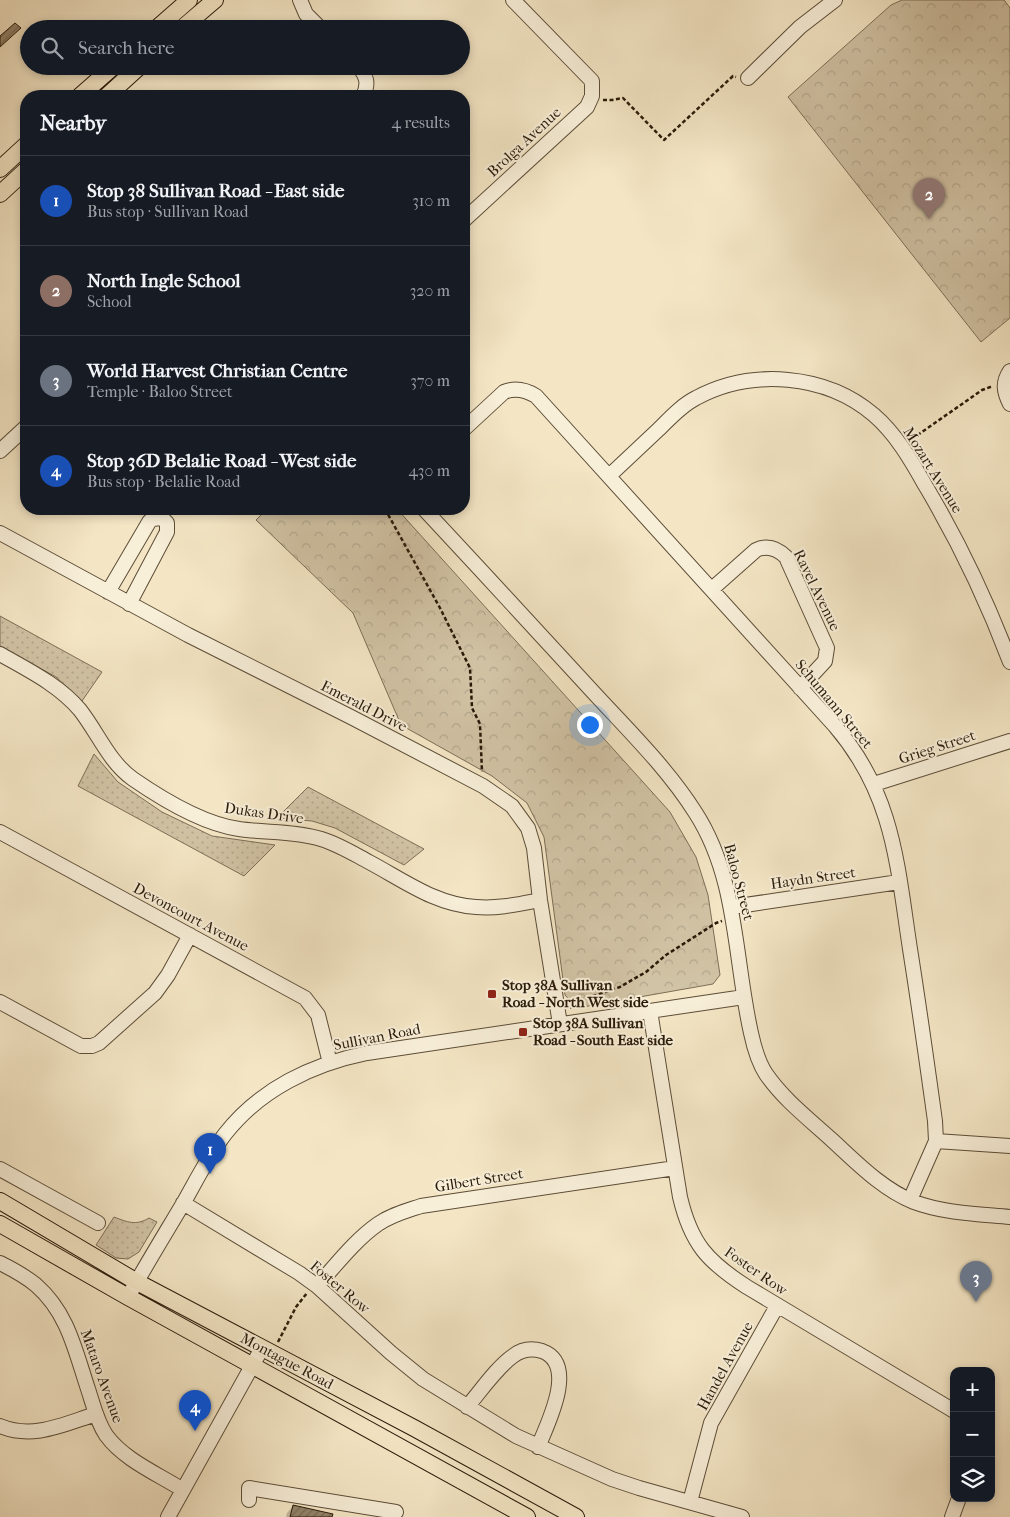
<!DOCTYPE html>
<meta charset="utf-8">
<style>
:root{--surface:#171b24;--page:#20242c;--text:#f1f3f6;--muted:#9ea1a6;--line:#363941;--accent:#c59692}
body{margin:0;font-family:"IM FELL French Canon",serif;background:var(--page);color:var(--text)}
.controls{position:absolute;right:15px;bottom:15px;display:grid;overflow:hidden;border-radius:10px;box-shadow:0 2px 8px #0003}
.controls button{width:45px;height:45px;display:grid;place-items:center;padding:0;border:0;border-bottom:1px solid var(--line);background:var(--surface);color:var(--text);font:25px sans-serif}
.you{position:absolute;left:589px;top:724px;width:18px;height:18px;margin:-12px;border:4px solid #fff;border-radius:50%;background:#1a73e8;box-shadow:0 0 0 8px #1a73e833}
.badge{display:grid;place-items:center;width:32px;height:32px;border-radius:50%;background:var(--accent);color:#fff;font-size:16px;font-weight:700}
.pin{position:absolute;translate:-50% -41px;filter:drop-shadow(0 1px 2px #0008)}
.pin::after{content:'';position:absolute;top:26px;width:18px;height:15px;background:inherit;clip-path:polygon(0 0,100% 0,50% 100%)}
.list{margin:0;padding:0;list-style:none}
h2{display:flex;justify-content:space-between;align-items:center;height:65px;margin:0;padding:0 20px;font-size:21px}
h2 small{font-size:16px;font-weight:400;color:var(--muted)}
.list li{display:grid;grid-template-columns:32px 1fr auto;gap:15px;align-items:center;box-sizing:border-box;height:90px;padding:0 20px;border-top:1px solid var(--line)}
.list b{display:block;font-size:19px;white-space:nowrap}
.list p{margin:0;font-size:16px;white-space:nowrap;color:var(--muted)}
.list em{font-size:16px;font-style:normal;color:var(--muted)}
.icon{flex:none;width:28px;height:28px;fill:none;stroke:currentColor;stroke-width:2;stroke-linecap:round;stroke-linejoin:round}
.map{position:relative;flex:none;width:1010px;height:1517px;overflow:hidden}
.search{position:absolute;background:var(--surface);box-shadow:0 2px 8px #0003;left:20px;top:20px;width:450px;height:55px;display:flex;align-items:center;gap:12px;box-sizing:border-box;padding:0 18px;border-radius:28px;color:var(--muted);font-size:19px}
.panel{position:absolute;background:var(--surface);box-shadow:0 2px 8px #0003;left:20px;top:90px;width:450px;height:425px;border-radius:20px}
.map>svg:first-child{display:block}
.grass{fill:url(#grass-dots);stroke:#7d6e57}
.park{fill:url(#park-crowns);stroke:#7d6e57}
.shadow{fill:#0003}
.building{fill:url(#building-hatch);stroke:#291a09}
.lines{fill:none;stroke-linecap:round;stroke-linejoin:round}
.minor-casing{stroke:#5c4d38;stroke-width:16}
.major-casing{stroke:#291a09;stroke-width:18}
.path{stroke:#291a09;stroke-width:2.5;stroke-dasharray:4 2.5;stroke-linecap:butt}
.minor{stroke:#f8efd9;stroke-width:14}
.major{stroke:#f4e6c5;stroke-width:16}
.poi-dot{fill:#8f2418;stroke:#f8efd9;stroke-width:2}
.labels{text-anchor:middle;stroke-width:4;stroke-linejoin:round;paint-order:stroke}
.street-label{font-size:15px;fill:#291a09;stroke:#f8efd9}
.poi-label{font-size:15px;font-weight:bold;fill:#291a09;stroke:#f8efd9;text-anchor:start}
</style>
<div class="map">
<svg width="1010" height="1517" viewBox="0 0 1010 1517">
<defs>
<pattern id="grass-dots" width="8" height="8" patternUnits="userSpaceOnUse" patternTransform="scale(1.25)"><rect width="8" height="8" fill="#d1c3a5"/><path d="M2 2h.1M6 6h.1" fill="none" stroke="#b3a78d" stroke-width="1.8" stroke-linecap="round"/></pattern>
<pattern id="park-crowns" width="20" height="18" patternUnits="userSpaceOnUse" patternTransform="scale(1.25)"><rect width="20" height="18" fill="#d1c3a5"/><path d="M2 6a3 3 0 1 1 6 0M12 15a3 3 0 1 1 6 0" fill="none" stroke="#b3a78d"/></pattern>
<pattern id="building-hatch" width="6" height="6" patternUnits="userSpaceOnUse" patternTransform="scale(1.25)"><rect width="6" height="6" fill="#93846b"/><path d="M-1 1l2-2M0 6l6-6M5 7l2-2" fill="none" stroke="#786b56"/></pattern>
</defs>
<rect width="100%" height="100%" fill="#f4e6c5"/>
<filter id="stains"><feTurbulence type="fractalNoise" baseFrequency=".004" numOctaves="4"/><feColorMatrix values="0 0 0 0 .2 0 0 0 0 .09 0 0 0 0 .02 0 0 0 .5 -.17"/></filter>
<radialGradient id="worn" r=".72"><stop offset=".6" stop-color="#630" stop-opacity="0"/><stop offset="1" stop-color="#630" stop-opacity=".3"/></radialGradient>
<!-- grass -->
<path class="grass" d="M0 616 102 672 82 701 56 677 0 646Z
M94 754 118 782 162 812 212 836 275 845 244 876 78 786Z
M308 787 424 849 404 865 335 828 312 821 277 818Z
M114 1217C127 1222 136 1226 149 1218L157 1222 139 1252 128 1259 116 1258 96 1245Z"/>
<!-- park -->
<path class="park" d="M902 0H1004L1010 8V318L981 342 788 97 891 5Z
M267 509H397L670 812 696 857 708 895 720 975 713 984 577 1008 565 995 544 837 527 803 492 776 401 725 353 613 256 520Z"/>
<!-- shadow -->
<path class="shadow" d="M293 1506 331 1517H286L287 1513Z"/>
<!-- building -->
<path class="building" d="M15 23 21 28 0 47V36Z
M293 1505 333 1514 332 1517H290Z"/>
<g class="lines">
<!-- minor casing -->
<g class="minor-casing">
<path id="minor" d="M300 0 306 14 321 29
M358 66C367 76 369 84 363 96
M748 78 800 27 835 0
M464 220 587 107 592 96V81L513 0
M1010 371C1002 383 1004 392 1010 404
M464 429 504 392C516 387 526 390 536 396L835 726C894 795 897 864 910 949 919 1006 927 1063 935 1121L936 1141 910 1200
M0 451 26 427
M609 476C626 460 642 445 659 429 670 418 682 405 696 398 752 368 826 374 874 415 896 434 911 460 925 485 959 542 987 601 1010 662
M424 509C481 570 537 631 594 693 629 731 667 768 695 812 738 878 734 958 751 1033 754 1047 758 1062 766 1074 784 1100 809 1119 832 1140 856 1162 882 1189 914 1202 943 1213 978 1214 1010 1217
M0 533 188 635 351 717 483 786 512 806 528 828 534 848 540 900 560 1024
M712 589 756 550C767 545 777 548 786 557L827 648 825 661 800 688
M108 592 149 522 152 519 162 518 167 523V532L129 604
M0 654C28 670 59 685 80 710 98 733 109 762 133 779 162 799 203 824 239 829 266 833 295 831 321 839 338 844 354 854 369 862 403 880 436 905 476 907 498 909 519 904 540 900
M874 784 1010 741
M0 832 305 998 318 1015 330 1063
M732 907 899 882
M0 1002 81 1046H92L99 1043 155 993 168 975 190 935
M650 1011 680 1197C691 1244 708 1262 747 1287L954 1411
M936 1141 1010 1146
M0 1169 98 1223
M183 1203 299 1273 317 1286 391 1353 423 1379 516 1436 612 1479 639 1488 742 1517
M0 1263C12 1269 25 1276 36 1285 68 1313 75 1350 88 1389 93 1404 97 1422 106 1435 124 1460 158 1474 183 1490
M317 1286C336 1265 355 1240 378 1224 391 1215 406 1211 421 1206L675 1168
M128 1297C146 1265 165 1234 184 1202 197 1179 209 1155 225 1134 260 1089 313 1064 367 1053L744 997
M467 1407C480 1392 497 1367 513 1356 522 1349 532 1348 542 1351 578 1364 548 1423 538 1447
M0 1426C33 1440 64 1424 96 1414
M249 1500V1488L396 1512
M690 1502 711 1423 777 1306
M168 1517 262 1348
M952 1517 959 1498"/>
</g>
<!-- major casing -->
<g class="major-casing">
<path id="major" d="M156 29 189 0
M181 29 215 0
M80 96 114 66
M107 96 140 66
M0 169 26 145
M0 194 26 170
M0 1201 137 1282 414 1428 576 1517
M0 1224 128 1297 527 1517"/>
</g>
<!-- path -->
<path class="path" d="M603 100H612L623 98 664 140 733 76 736 77
M912 439 982 390 993 386
M385 509 440 608 470 668 472 708 480 724 482 772
M570 1008 578 1001 620 987 646 972 666 955 716 923 722 921
M278 1342 296 1307 307 1293"/>
<!-- minor -->
<use href="#minor" class="minor"/>
<!-- major -->
<use href="#major" class="major"/>
</g>
<!-- markers -->
<g class="poi-dot">
<rect x="487" y="989" width="10" height="10" rx="2.5"/>
<rect x="518" y="1027" width="10" height="10" rx="2.5"/>
</g>
<g class="labels">
<!-- street labels -->
<g class="street-label">
<text transform="translate(524 142) rotate(-43)" y="5">Brolga Avenue</text>
<text transform="translate(933 470) rotate(58)" y="5">Mozart Avenue</text>
<text transform="translate(817 590) rotate(64)" y="5">Ravel Avenue</text>
<text transform="translate(834 704) rotate(50)" y="5">Schumann Street</text>
<text transform="translate(364 706) rotate(27)" y="5">Emerald Drive</text>
<text transform="translate(937 747) rotate(-18)" y="5">Grieg Street</text>
<text transform="translate(264 813) rotate(8)" y="5">Dukas Drive</text>
<text transform="translate(813 878) rotate(-8)" y="5">Haydn Street</text>
<text transform="translate(739 882) rotate(75)" y="5">Baloo Street</text>
<text transform="translate(191 917) rotate(28)" y="5">Devoncourt Avenue</text>
<text transform="translate(377 1037) rotate(-11)" y="5">Sullivan Road</text>
<text transform="translate(479 1180) rotate(-9)" y="5">Gilbert Street</text>
<text transform="translate(756 1271) rotate(35)" y="5">Foster Row</text>
<text transform="translate(340 1287) rotate(40)" y="5">Foster Row</text>
<text transform="translate(287 1361) rotate(28)" y="5">Montague Road</text>
<text transform="translate(725 1366) rotate(-61)" y="5">Handel Avenue</text>
<text transform="translate(102 1376) rotate(70)" y="5">Mataro Avenue</text>
</g>
<!-- poi labels -->
<g class="poi-label">
<text x="502" y="990">Stop 38A Sullivan<tspan x="502" dy="17">Road - North West side</tspan></text>
<text x="533" y="1028">Stop 38A Sullivan<tspan x="533" dy="17">Road - South East side</tspan></text>
</g>
</g>
<rect width="100%" height="100%" filter="url(#stains)"/>
<rect width="100%" height="100%" fill="url(#worn)"/>
</svg>
<div class="controls">
<button>+</button>
<button>−</button>
<button><svg class="icon" aria-label="layers" viewBox="0 0 24 24"><path d="M12 4l9 5-9 5-9-5zM3 14l9 5 9-5"/></svg></button>
</div>
<div class="you"></div>
<div class="pin badge" style="left:210px;top:1174px;background:#1a4fb4">1</div>
<div class="pin badge" style="left:929px;top:219px;background:#8d6e63">2</div>
<div class="pin badge" style="left:976px;top:1302px;background:#6b7280">3</div>
<div class="pin badge" style="left:195px;top:1431px;background:#1a4fb4">4</div>
<div class="search"><svg class="icon" aria-label="search" viewBox="0 0 24 24"><circle cx="10" cy="10" r="6"/><path d="M15 15l6 6"/></svg>Search here</div>
<section class="panel">
<h2>Nearby<small>4 results</small></h2>
<ul class="list">
<li><span class="badge" style="background:#1a4fb4">1</span><div><b>Stop 38 Sullivan Road - East side</b><p>Bus stop · Sullivan Road</p></div><em>310 m</em></li>
<li><span class="badge" style="background:#8d6e63">2</span><div><b>North Ingle School</b><p>School</p></div><em>320 m</em></li>
<li><span class="badge" style="background:#6b7280">3</span><div><b>World Harvest Christian Centre</b><p>Temple · Baloo Street</p></div><em>370 m</em></li>
<li><span class="badge" style="background:#1a4fb4">4</span><div><b>Stop 36D Belalie Road - West side</b><p>Bus stop · Belalie Road</p></div><em>430 m</em></li>
</ul>
</section>
</div>
